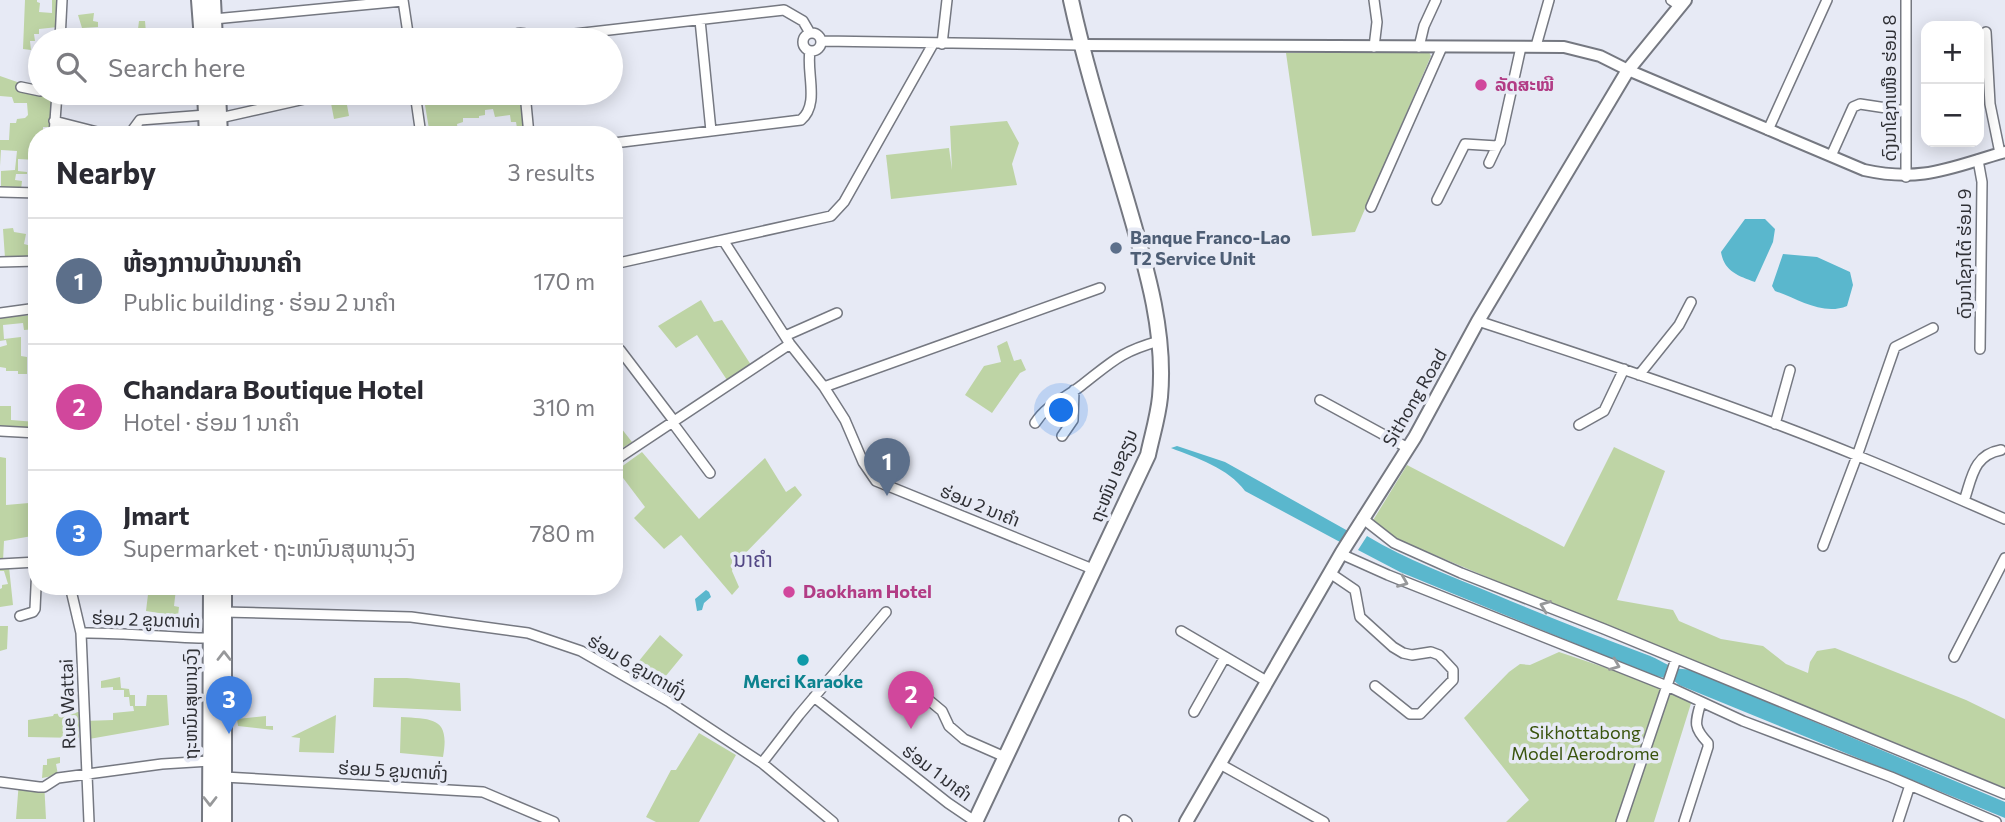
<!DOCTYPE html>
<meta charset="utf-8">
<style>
:root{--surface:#fff;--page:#f7f7f7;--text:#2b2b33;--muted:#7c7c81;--line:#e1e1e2;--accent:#1a73e8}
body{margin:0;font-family:Commissioner,"Noto Sans Lao",sans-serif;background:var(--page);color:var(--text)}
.controls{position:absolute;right:21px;top:21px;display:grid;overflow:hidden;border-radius:14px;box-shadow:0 4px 18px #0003}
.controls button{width:63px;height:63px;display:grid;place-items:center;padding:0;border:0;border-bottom:2px solid var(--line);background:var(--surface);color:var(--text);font:35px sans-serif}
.you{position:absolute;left:1062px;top:411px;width:24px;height:24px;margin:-18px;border:5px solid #fff;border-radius:50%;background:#1a73e8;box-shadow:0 0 0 10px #1a73e833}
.badge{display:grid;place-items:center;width:46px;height:46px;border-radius:50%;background:var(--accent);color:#fff;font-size:23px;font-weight:700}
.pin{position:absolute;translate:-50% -58px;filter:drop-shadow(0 2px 4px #0008)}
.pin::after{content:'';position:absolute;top:37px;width:24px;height:21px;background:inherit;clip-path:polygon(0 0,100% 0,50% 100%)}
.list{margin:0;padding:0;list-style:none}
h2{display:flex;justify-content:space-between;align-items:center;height:91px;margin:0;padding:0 28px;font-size:30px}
h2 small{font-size:23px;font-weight:400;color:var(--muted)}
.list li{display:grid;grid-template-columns:46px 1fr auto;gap:21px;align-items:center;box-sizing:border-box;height:126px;padding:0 28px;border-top:2px solid var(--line)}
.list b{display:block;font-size:26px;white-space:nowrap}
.list p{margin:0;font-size:23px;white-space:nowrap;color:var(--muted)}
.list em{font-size:23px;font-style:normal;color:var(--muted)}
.icon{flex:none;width:38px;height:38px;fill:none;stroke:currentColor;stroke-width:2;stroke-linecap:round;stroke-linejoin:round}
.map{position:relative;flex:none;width:2005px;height:822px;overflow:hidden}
.search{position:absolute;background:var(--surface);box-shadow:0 4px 18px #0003;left:28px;top:28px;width:595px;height:77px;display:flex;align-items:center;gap:18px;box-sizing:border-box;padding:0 24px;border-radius:38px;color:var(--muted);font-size:26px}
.panel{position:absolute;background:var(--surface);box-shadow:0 4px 18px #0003;left:28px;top:126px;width:595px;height:469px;border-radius:28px}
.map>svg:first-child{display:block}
.education{fill:#ebdaec}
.green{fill:#bed4a5}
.water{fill:#5ab7cd}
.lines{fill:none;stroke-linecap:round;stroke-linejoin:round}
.minor-casing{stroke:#757881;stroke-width:12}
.tertiary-casing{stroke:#757881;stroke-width:14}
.secondary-casing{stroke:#757881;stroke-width:16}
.primary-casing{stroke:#757881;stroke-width:18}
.trunk-casing{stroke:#757881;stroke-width:18}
.minor{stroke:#fff;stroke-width:9}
.tertiary{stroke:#fff;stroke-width:10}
.secondary{stroke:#fff;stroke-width:12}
.primary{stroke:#fff;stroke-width:14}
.trunk{stroke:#fff;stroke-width:14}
.oneway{stroke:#97989a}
.hotel-dot{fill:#d1479c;stroke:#e7eaf5;stroke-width:2.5}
.service-dot{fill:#5c6f8a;stroke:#e7eaf5;stroke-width:2.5}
.culture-dot{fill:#0f9aa8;stroke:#e7eaf5;stroke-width:2.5}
.labels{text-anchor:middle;stroke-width:7;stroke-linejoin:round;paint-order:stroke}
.hotel-label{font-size:18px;font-weight:bold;fill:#b23c85;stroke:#e7eaf5;text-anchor:start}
.street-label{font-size:18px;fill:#2f3035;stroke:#e7eaf5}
.service-label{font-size:18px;font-weight:bold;fill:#4e5e75;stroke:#e7eaf5;text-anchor:start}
.culture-label{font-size:18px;font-weight:bold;fill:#0d838f;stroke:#e7eaf5}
.park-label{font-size:18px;fill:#39530d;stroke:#e7eaf5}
.quarter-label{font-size:21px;fill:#534785;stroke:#e7eaf5}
</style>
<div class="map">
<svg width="2005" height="822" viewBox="0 0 2005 822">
<rect width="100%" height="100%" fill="#e7eaf5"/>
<!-- education -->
<path class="education" d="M190 126V135H138L141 129Z"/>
<!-- green -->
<path class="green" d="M25 0H37V2L40 3 39 12 52 13V0H59L58 27 39 29V34H34L35 41H30L31 50 23 49Z
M94 13 93 21 98 22V27L82 28 78 15Z
M139 21H145L146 33 153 32 152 40H128L127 29H138Z
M1429 52 1431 56 1355 232 1312 236 1286 53Z
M0 76 20 83 19 88 54 96 51 127H43V135H37V160L18 159V171L27 172V174H16L15 180 22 181 21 190H1V171L15 170 17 151 1 150 0 166V140H9L10 123H16L17 119 25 118 28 115 27 103H14L12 97 0 96Z
M423 93H521L525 135H510L514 133 513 128H517L516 122H511L510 115 495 117 493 109 485 110V115L479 116V118H463V122L457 124 458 131H464V135H430Z
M345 94 349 116 334 119 330 98Z
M1007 121 1019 143 1012 164 1017 185 891 199 886 155 949 148 952 170 950 126Z
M13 228 14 232 26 234 24 244 35 247V259L5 258 3 229Z
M701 300 714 322 722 320 751 365 727 380 697 335 676 348 658 326Z
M35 315 36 329 24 330 23 323 3 325 4 339 21 337V356L27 357V374H18V371H6V368L0 367V347L7 345 6 340 0 341V317Z
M1007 341 1014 361 1021 359 1026 370 1020 373 992 413 965 395 984 366 1001 362 997 346Z
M0 406H11V420L36 422V430L0 427Z
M614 419 632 442 614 453Z
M1614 447 1665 471 1617 600 1673 610 1679 621 1721 639 1763 646 1786 664 1808 673 1810 662 1817 651 1835 648 1966 700 2005 719V788L1565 610 1397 539 1372 522 1407 465 1564 547Z
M642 452 699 519 765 458 786 492 795 486 802 495 733 566 732 571 739 587 732 595 681 535 664 549 634 518 645 507 617 470Z
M0 457 6 458V505L29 503 32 536 4 541 3 561 0 560Z
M0 567H9L13 605 0 607V589L2 588V585L8 584 4 571H0Z
M149 586 176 589 174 606 179 607 178 616 146 611Z
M0 626H8L7 649 0 651Z
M660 635 683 655 656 688 630 672Z
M1559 652 1693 697 1654 822H1506L1529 800 1464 718 1509 672 1520 664 1530 665Z
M120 677 121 688 129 689 130 695H135V706H146L147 695H167L169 725 89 739 84 721 113 720V713L134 711 133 706H130L129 697H124V690H113V687L101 688V681Z
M374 678H407L460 683 461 711 373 707Z
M79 712V738L28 737V720L53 716 54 714Z
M336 715 334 753 299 752 300 738 291 737Z
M266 716V726H273V730L238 726 237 719Z
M401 717C434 719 450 718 443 757L400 753Z
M699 733 736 755 699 822H656L646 817 671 770H676Z
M60 757V763L56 764 58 775 42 778 43 765H47V759Z
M19 781H44L46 819H16Z"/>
<!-- water -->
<path class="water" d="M1745 219H1765L1775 229 1773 242 1755 282C1738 276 1724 271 1721 252Z
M1783 254 1817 257 1850 272 1853 285 1847 306C1823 316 1798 299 1775 291L1772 286Z
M1177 446 1225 462 1348 531 1340 542 1245 491C1228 468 1197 458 1171 448Z
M1367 536C1407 560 1451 576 1494 594 1544 615 1594 635 1645 654 1661 659 1671 671 1689 669L2005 802V818L1679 685 1673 680 1652 675 1400 572 1358 550Z
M706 590 709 592 711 597 704 603 702 610 697 611 695 599Z"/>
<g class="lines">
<!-- minor casing -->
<g class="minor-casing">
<path id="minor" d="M403 0 409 40
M1374 0 1377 22 1374 47
M1671 0 1680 6
M214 19 403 1
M700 20 711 131
M1986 32 1990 104 2000 153
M803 42a9 9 0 1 1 18 0a9 9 0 1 1-18 0Z
M531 39 784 10 803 21 810 33
M60 40 62 0
M387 40 408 37
M509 40C515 31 526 31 532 40
M822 41 1081 45
M942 44 947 0
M1536 46 1549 0
M1419 47 1424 26 1436 0
M21 87 40 91
M415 93 421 135
M525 93 529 135
M220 118 331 93
M54 121 109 135
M1768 130 1827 0
M54 135 57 93
M129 135 140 120 206 115
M614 143 801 120C820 104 806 73 810 51
M1831 156 1853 107 1860 104 1906 111
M1978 160 1982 182 1980 349
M1489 163 1497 146
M1906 177V0
M0 192 37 193
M1437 200 1465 144 1497 146 1500 142 1521 47
M1371 207 1442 47
M723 240 790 344 824 387 845 420 863 462 876 481 1095 570
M0 262 37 261
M614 264 831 216 844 202 933 44
M0 313 37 308
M1478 321C1606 363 1734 405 1858 456 1908 476 1956 498 2005 519
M785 336 837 313
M620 350 674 421
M1639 375 1679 325 1691 302
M824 387 1100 288
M1320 400 1408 448
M672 422 710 473
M1035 423C1047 404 1066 398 1082 385 1113 361 1120 352 1159 341
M1775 424 1790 370
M1579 425 1604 411 1624 369
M0 431 37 433
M1062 436 1073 420 1074 390
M614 461 790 344
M1964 501C1972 478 1973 455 2001 450
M1362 518 1394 543 1461 573 1604 629 2005 794
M1823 546 1857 456 1895 347 1933 328
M1341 554 1388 575 1667 686 1743 721 1891 777 1996 822
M0 564 37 562
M1330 573 1355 590 1360 617 1393 647 1403 653 1412 655 1431 652 1439 655 1453 670V680L1420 714H1410L1375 686
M70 586 81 633 89 822
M224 612 411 617 528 633 581 651 668 701 762 763 833 822
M20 616 33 612 35 609 37 565
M1181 631 1268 682
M81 633C124 632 167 638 210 638
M1954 657 2005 558
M918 691 942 711 949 726 964 739 1005 757
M814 697 948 803 976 822
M1194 712 1225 657
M762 763 799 715 886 612
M1220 764 1324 822
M224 777 483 792 554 822
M0 782 39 787H44L58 778 162 764 210 761
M1124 820 1127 822
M1621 822 1676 659
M1684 822 1708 747V743C1693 727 1695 723 1701 702
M1898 822 1910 785"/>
</g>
<!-- tertiary casing -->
<g class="tertiary-casing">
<path id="tertiary" d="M1081 45 1564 47 1600 56 1628 70 1864 170C1923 183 1951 167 2005 152"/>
</g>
<!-- secondary casing -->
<g class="secondary-casing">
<path id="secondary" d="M1186 822 1342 552 1415 437 1478 321 1628 70 1685 0"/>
</g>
<!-- primary casing -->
<g class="primary-casing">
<path id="primary" d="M975 822 1148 455C1152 436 1158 417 1160 397 1166 332 1146 267 1128 205 1108 137 1086 69 1071 0"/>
</g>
<!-- trunk casing -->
<g class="trunk-casing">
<path id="trunk" d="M199 0 202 40
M213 0 215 40
M205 93 207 135
M218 93 220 135
M224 586V822
M210 822 211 586"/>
</g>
<!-- minor -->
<use href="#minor" class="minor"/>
<!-- tertiary -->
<use href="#tertiary" class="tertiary"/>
<!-- secondary -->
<use href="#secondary" class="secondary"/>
<!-- primary -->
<use href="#primary" class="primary"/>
<!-- trunk -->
<use href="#trunk" class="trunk"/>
</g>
<!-- one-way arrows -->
<defs><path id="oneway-chevron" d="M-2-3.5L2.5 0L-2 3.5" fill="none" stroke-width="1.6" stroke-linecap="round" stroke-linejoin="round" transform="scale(1.75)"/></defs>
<g class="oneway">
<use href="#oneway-chevron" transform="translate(1403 582) rotate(22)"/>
<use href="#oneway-chevron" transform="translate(1545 606) rotate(-159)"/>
<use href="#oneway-chevron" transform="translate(224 656) rotate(-90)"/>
<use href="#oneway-chevron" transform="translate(1615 665) rotate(22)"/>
<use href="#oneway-chevron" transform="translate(210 801) rotate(90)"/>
</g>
<!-- markers -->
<g class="hotel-dot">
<circle cx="1481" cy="85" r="7"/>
<circle cx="789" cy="592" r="7"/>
</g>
<circle class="service-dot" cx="1116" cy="248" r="7"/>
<circle class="culture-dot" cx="803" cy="660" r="7"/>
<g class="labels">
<!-- hotel labels -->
<g class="hotel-label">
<text x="1495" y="91">ລັດສະໝີ</text>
<text x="803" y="598">Daokham Hotel</text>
</g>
<!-- street labels -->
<g class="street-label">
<text transform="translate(1890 88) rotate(-90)" y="6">ດົງນາໂຊກເໜືອ ຮ່ອມ 8</text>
<text transform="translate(1965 254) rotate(-90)" y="6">ດົງນາໂຊກໄຕ້ ຮ່ອມ 9</text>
<text transform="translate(1415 398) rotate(-60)" y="6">Sithong Road</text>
<text transform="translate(1114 476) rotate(-68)" y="6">ຖະໜົນ ເອຊຽນ</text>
<text transform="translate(980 506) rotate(22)" y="6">ຮ່ອມ 2 ນາຄຳ</text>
<text transform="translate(146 620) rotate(2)" y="6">ຮ່ອມ 2 ຂູນຕາທ່າ</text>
<text transform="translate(637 667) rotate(30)" y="6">ຮ່ອມ 6 ຂູນຕາທົ່ງ</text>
<text transform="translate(68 704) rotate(-92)" y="6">Rue Wattai</text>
<text transform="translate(191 704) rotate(-90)" y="6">ຖະຫນົນສຸພານຸວົງ</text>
<text transform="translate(393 771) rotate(3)" y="6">ຮ່ອມ 5 ຂູນຕາທົ່ງ</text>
<text transform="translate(937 773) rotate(37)" y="6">ຮ່ອມ 1 ນາຄຳ</text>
</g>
<!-- service labels -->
<g class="service-label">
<text x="1130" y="244">Banque Franco-Lao<tspan x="1130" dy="21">T2 Service Unit</tspan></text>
</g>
<!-- culture labels -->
<g class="culture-label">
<text x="803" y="688">Merci Karaoke</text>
</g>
<!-- park labels -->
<g class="park-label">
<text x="1585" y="739">Sikhottabong<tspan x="1585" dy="21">Model Aerodrome</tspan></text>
</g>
<!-- quarter labels -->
<g class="quarter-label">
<text x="753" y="567">ນາຄຳ</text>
</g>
</g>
</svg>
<div class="controls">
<button>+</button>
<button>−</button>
</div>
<div class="you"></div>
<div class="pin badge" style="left:887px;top:496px;background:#5c6f8a">1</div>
<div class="pin badge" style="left:911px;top:729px;background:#d1479c">2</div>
<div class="pin badge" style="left:229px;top:734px;background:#3f7fe0">3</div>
<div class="search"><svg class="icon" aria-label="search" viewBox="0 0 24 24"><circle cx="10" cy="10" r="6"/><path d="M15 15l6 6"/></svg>Search here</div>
<section class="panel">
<h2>Nearby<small>3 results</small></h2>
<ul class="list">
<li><span class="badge" style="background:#5c6f8a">1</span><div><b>ຫ້ອງການບ້ານນາຄໍາ</b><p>Public building · ຮ່ອມ 2 ນາຄຳ</p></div><em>170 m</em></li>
<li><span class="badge" style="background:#d1479c">2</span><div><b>Chandara Boutique Hotel</b><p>Hotel · ຮ່ອມ 1 ນາຄຳ</p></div><em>310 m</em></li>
<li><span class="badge" style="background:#3f7fe0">3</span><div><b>Jmart</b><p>Supermarket · ຖະຫນົນສຸພານຸວົງ</p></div><em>780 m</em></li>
</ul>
</section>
</div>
